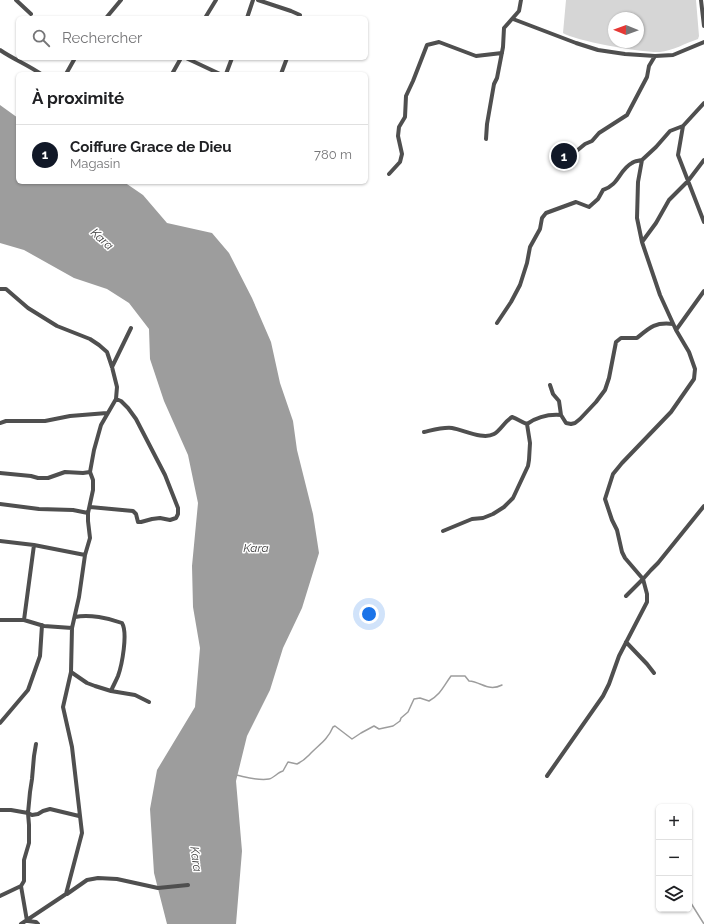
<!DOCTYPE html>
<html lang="fr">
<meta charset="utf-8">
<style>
:root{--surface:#fff;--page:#f6f6f6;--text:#202124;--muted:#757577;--line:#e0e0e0;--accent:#111827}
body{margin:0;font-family:Raleway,sans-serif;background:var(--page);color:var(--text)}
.controls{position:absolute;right:12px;bottom:12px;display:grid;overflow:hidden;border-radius:6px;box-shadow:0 1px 3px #0004}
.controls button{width:36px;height:36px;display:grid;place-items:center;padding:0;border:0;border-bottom:1px solid var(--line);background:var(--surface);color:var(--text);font:20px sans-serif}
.compass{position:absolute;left:608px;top:12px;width:36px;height:36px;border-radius:50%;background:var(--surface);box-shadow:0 1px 3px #0004;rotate:271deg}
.you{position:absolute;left:369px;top:614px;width:14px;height:14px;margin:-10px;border:3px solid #fff;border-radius:50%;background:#1a73e8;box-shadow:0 0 0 6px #1a73e833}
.badge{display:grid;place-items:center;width:26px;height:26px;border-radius:50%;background:var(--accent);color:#fff;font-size:13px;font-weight:700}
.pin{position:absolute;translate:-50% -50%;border:2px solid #fff;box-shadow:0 1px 4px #0006}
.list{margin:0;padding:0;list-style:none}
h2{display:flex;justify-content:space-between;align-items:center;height:52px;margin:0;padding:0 16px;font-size:17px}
h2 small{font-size:13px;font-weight:400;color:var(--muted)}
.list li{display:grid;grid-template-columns:26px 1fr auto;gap:12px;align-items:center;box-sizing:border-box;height:60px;padding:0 16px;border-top:1px solid var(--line)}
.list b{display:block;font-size:15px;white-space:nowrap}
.list p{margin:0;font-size:13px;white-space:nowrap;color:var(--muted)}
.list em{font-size:13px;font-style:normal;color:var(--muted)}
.icon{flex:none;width:22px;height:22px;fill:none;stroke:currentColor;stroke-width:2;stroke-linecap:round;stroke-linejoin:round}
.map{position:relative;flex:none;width:704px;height:924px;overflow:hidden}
.search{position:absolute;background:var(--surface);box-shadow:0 1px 3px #0004;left:16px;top:16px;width:352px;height:44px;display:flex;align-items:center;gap:10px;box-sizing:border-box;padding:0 14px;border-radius:6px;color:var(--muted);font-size:15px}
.panel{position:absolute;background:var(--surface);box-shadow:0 1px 3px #0004;left:16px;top:72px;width:352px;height:112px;border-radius:6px}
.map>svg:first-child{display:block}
.green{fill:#d6d6d6;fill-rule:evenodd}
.water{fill:#9d9d9d}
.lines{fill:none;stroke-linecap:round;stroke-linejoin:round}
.stream{stroke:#9d9d9d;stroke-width:1.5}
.street{stroke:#4f4f4f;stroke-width:4}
.labels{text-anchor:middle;stroke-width:3;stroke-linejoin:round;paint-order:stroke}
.water-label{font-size:12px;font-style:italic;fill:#3e3e3e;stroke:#fff}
</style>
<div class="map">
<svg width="704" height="924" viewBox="0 0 704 924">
<rect width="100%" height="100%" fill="#fff"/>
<!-- green -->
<path class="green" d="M566 0H696L699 36 698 39C686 43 672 51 660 52 644 53 575 41 563 33ZM614 18H638V42H614Z"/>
<!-- water -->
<path class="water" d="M0 105 18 118V182H124L143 195 167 223 212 233 229 253 252 298 271 342 280 383 293 421 297 450 313 514 319 553 302 608 283 648 270 690 247 736 236 781 242 851 236 924H167L154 873 150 809 157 770 195 707 200 648 193 607 192 566 198 503 188 455 164 401 150 359 149 329 129 303 107 289 74 278 24 250 0 243Z"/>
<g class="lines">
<!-- stream -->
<path class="stream" d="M236 775C246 777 258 781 269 779 274 778 278 772 283 771L288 762 297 764C305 760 306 758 312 752 320 744 328 739 333 727L335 726 352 739 361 733 374 726 379 729 393 726 400 721 401 718 408 712 414 699 420 698 429 701C441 694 443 687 451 676H465L469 681C482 682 488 692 502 685
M689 900 704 924"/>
<!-- street -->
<path class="street" d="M16 0 31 14
M258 0 291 11 300 15 299 18
M701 0 704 26
M106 18 121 0
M205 18 216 0
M247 18 253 0
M513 19 576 43 598 50 625 54 655 56 673 55 704 42
M0 50C13 59 28 65 41 74
M186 58 220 74
M66 74 75 58
M172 74 181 58
M226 74 232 58
M281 74 287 58
M704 103 683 126 678 155 704 222
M486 139 487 124 494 84 497 78 503 47 504 28 519 11 521 0
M568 158 585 144 592 141 599 133 627 115 647 77 649 66 655 56
M389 174 400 162 402 154 398 136 399 127 405 117 406 96 413 81 427 45 439 42 476 56 502 53
M642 242 656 223 669 200 688 181 704 160
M0 289H6L28 308 57 326 90 339 99 345 107 352 112 367 117 387 116 399 101 425 94 450 90 472 93 480V490L88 513V521L90 538 85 555 79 597 72 628 71 672 63 707 72 747 82 833 66 894 21 924
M497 323 511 302 520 285 527 263 530 247 540 229 542 218 546 213 576 202 589 207 598 199 603 190C619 185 619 170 632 163 634 161 639 161 642 160
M676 330 704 291
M112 367 131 328
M550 385 553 394 559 401 561 415 566 423 571 424 575 423 580 419 596 402 605 390 609 378 616 342 621 338H637C650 327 655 322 673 324
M0 423 6 421H45L70 416 107 413
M424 432C433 430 443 427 452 428 464 430 483 440 494 434 501 430 504 422 512 417 518 419 521 422 527 424 537 417 548 414 561 415
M0 473 31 476 38 478H48L65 472 83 473 90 472
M0 504 39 509 73 510 88 513
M90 507 133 511 136 514 138 522H141L152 519 160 518 170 520 176 518 178 514V508L165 475 136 419 128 408 121 401 116 399
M443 531 472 519 483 518 493 514 504 507 513 498 528 466 529 460 530 443 527 424
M0 541 34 545 85 555
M626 596 643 579 625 558 622 552 617 530 612 520 605 499 613 474 622 463 671 412 694 379 695 369 689 352 676 330 660 295 642 242 637 218 638 182 642 160 656 147 670 131 683 126
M75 617C89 614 109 618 122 623 128 633 122 665 118 676 116 681 113 686 111 691
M0 620H24L44 626 72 628
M24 620 34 545
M626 642 647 664 654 673
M71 672 87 683 95 686 111 691 135 695 149 702
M0 723 28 690 40 656 42 625
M547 776 603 696 609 684 619 656 647 602V594L643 579 651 570 658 563 704 506
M0 810H11L28 813 32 815 38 814 43 811 50 809 79 816
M21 886 27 921
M67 894 87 880 98 878 117 879 158 888 188 885
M0 896 21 886 24 881V860L29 843V825L28 813 30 792 32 779 34 756 36 744
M28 921 36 922 38 924"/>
</g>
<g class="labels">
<!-- water labels -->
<g class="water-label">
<text transform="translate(102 239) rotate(42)" y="4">Kara</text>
<text x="256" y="552">Kara</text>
<text transform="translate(196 859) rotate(82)" y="4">Kara</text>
</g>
</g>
</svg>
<div class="controls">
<button>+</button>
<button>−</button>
<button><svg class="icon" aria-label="layers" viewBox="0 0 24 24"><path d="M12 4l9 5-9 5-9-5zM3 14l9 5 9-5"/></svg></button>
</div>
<svg class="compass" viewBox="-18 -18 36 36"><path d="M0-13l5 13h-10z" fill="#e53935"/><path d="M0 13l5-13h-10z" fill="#757577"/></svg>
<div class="you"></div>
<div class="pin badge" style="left:564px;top:156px">1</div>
<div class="search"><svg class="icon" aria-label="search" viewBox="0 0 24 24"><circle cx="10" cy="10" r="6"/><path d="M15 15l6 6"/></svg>Rechercher</div>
<section class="panel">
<h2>À proximité<small></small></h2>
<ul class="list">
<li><span class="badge">1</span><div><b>Coiffure Grace de Dieu</b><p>Magasin</p></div><em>780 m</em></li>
</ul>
</section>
</div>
